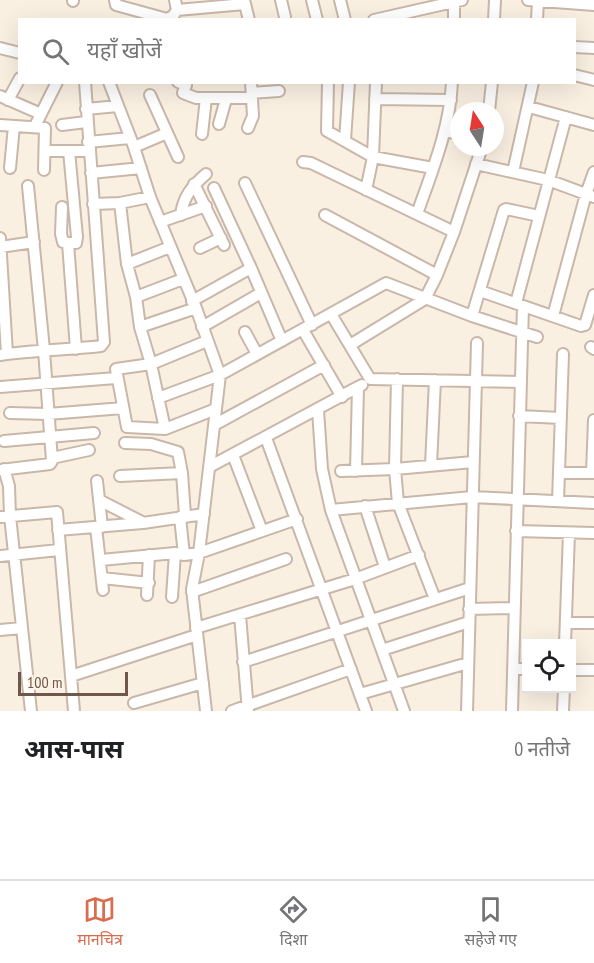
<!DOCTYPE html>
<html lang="hi">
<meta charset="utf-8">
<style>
:root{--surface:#fff;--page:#f6f6f6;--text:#202124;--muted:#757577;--line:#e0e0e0;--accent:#db6c50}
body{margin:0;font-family:"PT Sans Narrow","Noto Sans Devanagari",sans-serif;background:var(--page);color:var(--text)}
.controls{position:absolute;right:18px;bottom:18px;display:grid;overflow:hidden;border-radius:0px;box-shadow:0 6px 24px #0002}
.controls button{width:54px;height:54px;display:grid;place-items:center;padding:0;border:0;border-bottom:2px solid var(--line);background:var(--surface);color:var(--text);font:30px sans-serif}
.compass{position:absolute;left:450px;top:102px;width:54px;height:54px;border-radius:50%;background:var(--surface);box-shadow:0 6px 24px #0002;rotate:348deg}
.scale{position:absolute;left:18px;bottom:15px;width:110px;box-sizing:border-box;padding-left:6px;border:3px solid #6f574b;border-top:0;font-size:16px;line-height:21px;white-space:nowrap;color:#6f574b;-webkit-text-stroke:4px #fdf4e7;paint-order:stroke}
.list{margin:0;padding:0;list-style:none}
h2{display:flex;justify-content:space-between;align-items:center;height:78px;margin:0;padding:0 24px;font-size:26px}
h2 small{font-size:20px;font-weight:400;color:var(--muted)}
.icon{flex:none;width:33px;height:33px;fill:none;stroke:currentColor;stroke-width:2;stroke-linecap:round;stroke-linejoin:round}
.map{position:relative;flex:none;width:594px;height:711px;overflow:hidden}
.search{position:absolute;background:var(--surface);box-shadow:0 6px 24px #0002;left:18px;right:18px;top:18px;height:66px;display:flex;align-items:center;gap:15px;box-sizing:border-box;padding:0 21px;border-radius:0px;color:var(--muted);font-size:22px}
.sheet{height:168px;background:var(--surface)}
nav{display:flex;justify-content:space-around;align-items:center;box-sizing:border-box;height:84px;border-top:2px solid var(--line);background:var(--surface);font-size:16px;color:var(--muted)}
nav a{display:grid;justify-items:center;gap:3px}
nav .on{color:var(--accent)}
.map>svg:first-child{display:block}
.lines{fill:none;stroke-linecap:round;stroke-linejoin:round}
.minor-casing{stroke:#c9b7aa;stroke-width:14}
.minor{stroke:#fff;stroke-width:10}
</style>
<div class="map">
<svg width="594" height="711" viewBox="0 0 594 711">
<rect width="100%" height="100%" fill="#faf0e2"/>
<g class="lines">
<!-- minor casing -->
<g class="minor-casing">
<path id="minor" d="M115 0 116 5 167 19 173 16 177 10 175 0
M244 0 249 20
M281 0 285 17
M312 0 317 20
M340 0 345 20
M528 0 594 5
M73 1V0
M177 10 245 4
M374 20 462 0
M454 20V1
M494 20 495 0
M537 20 538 0
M574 47 594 48
M0 48 20 53
M574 75 594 80
M109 82 134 147 150 197 196 308 220 375 199 553 192 589 206 711
M178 82 186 85 183 93 196 98H252
M328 82 327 131 373 157 433 168
M252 93 279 91
M150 95 178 157
M0 96 41 114
M375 99 451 100
M8 100 20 78
M529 107 594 125
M86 109 118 106
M489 111 492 82
M219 124 226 99
M0 125 45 128 44 170
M62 125 86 122
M35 126 57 82
M248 128 253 116 251 82
M445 131 459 134
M202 134 206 98
M345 140 349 82
M88 142 130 138
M134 147 167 133
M45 151H89
M303 162 311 163 454 232
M476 164 548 180 594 197
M10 168 14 126
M513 172 533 82
M91 173 141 168
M245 183 312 325
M194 184 224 245
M214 188 251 268
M366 190 373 157 376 82
M120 203 127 264 136 297 140 327 151 364 165 429
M93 204 120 203 150 197
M62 207 61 234 63 242 68 243 76 349
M417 214C432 171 450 128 452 82
M181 215C183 197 192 186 206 174
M325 215 437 275
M160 222 206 206
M0 238 7 354
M68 243H76L77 237 69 151
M0 247 34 242
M200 248 221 238
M127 264 170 247
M480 291 581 326 585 325 594 295
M136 297 183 279
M192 301 251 268 282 341
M516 303 566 117
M331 314 370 379 521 382
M472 316 504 210 506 209 539 216
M553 316 586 194 594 172
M140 327 196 308
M202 327 261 293
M303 330 342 397
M245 332 257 354
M207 341 151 364 116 369 127 427 165 429 216 409
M350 345 425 299 437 275 454 232 482 147
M591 347 594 349
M0 355C34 350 67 350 101 346L104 342 85 82
M397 379 395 469 398 503 435 599
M0 387 116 378
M158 398 220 375 386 283 472 316 537 337
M318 410 322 469 331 510
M10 413 48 414 123 408
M519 416 561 418
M214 425 324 365
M266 438 366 711
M4 441 94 433
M125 443 151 444 178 452 182 473 185 515
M233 455 262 531
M52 458 89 450
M431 465 435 380
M209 467 358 387
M4 469 9 486 10 516 31 711
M0 470 50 464 52 461 44 350 28 186
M341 471 395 469 473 462
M356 471 358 387 362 385
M559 473H594
M592 473 594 420
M120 476 182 473
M97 481 102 527
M99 500 142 522
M558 501 563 354
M365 506 385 567
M0 517 57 512 74 711
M180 517 184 555
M96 527 103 590
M58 530 143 523 204 514
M516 531 594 533
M0 556 59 550
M101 560 175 553 184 555 199 553 297 519
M102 578 149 583
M192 592 286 559
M147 595 149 555
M172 597 175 553
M469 609 514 608
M240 615 248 711
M566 623H594
M196 628 355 579 419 555
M0 630 22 628
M565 644 569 533
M382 650 469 622
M243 662 470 588
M513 669H526
M572 670H594
M71 676 197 635
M360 694 468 663
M134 703 203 683
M232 711 351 669
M404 711 331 510 472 497 594 503
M467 711 477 343
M512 711 523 306
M563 711 564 688"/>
</g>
<!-- minor -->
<use href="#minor" class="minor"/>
</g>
</svg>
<div class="controls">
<button><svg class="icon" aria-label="locate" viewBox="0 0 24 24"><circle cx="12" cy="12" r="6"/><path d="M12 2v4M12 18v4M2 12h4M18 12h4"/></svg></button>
</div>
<svg class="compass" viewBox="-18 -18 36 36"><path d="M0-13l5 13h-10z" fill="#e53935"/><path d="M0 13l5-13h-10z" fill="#757577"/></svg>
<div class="scale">100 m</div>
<div class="search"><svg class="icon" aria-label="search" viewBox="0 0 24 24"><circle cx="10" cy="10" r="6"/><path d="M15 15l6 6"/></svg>यहाँ खोजें</div>
</div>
<section class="sheet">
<h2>आस-पास<small>0 नतीजे</small></h2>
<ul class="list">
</ul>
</section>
<nav>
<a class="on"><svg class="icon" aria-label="map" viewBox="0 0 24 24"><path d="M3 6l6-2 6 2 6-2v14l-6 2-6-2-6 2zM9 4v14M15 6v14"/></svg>मानचित्र</a>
<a><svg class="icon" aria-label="directions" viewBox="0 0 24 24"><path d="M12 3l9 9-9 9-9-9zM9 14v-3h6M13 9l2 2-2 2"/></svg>दिशा</a>
<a><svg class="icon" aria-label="saved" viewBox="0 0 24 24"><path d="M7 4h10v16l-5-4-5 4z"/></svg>सहेजे गए</a>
</nav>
